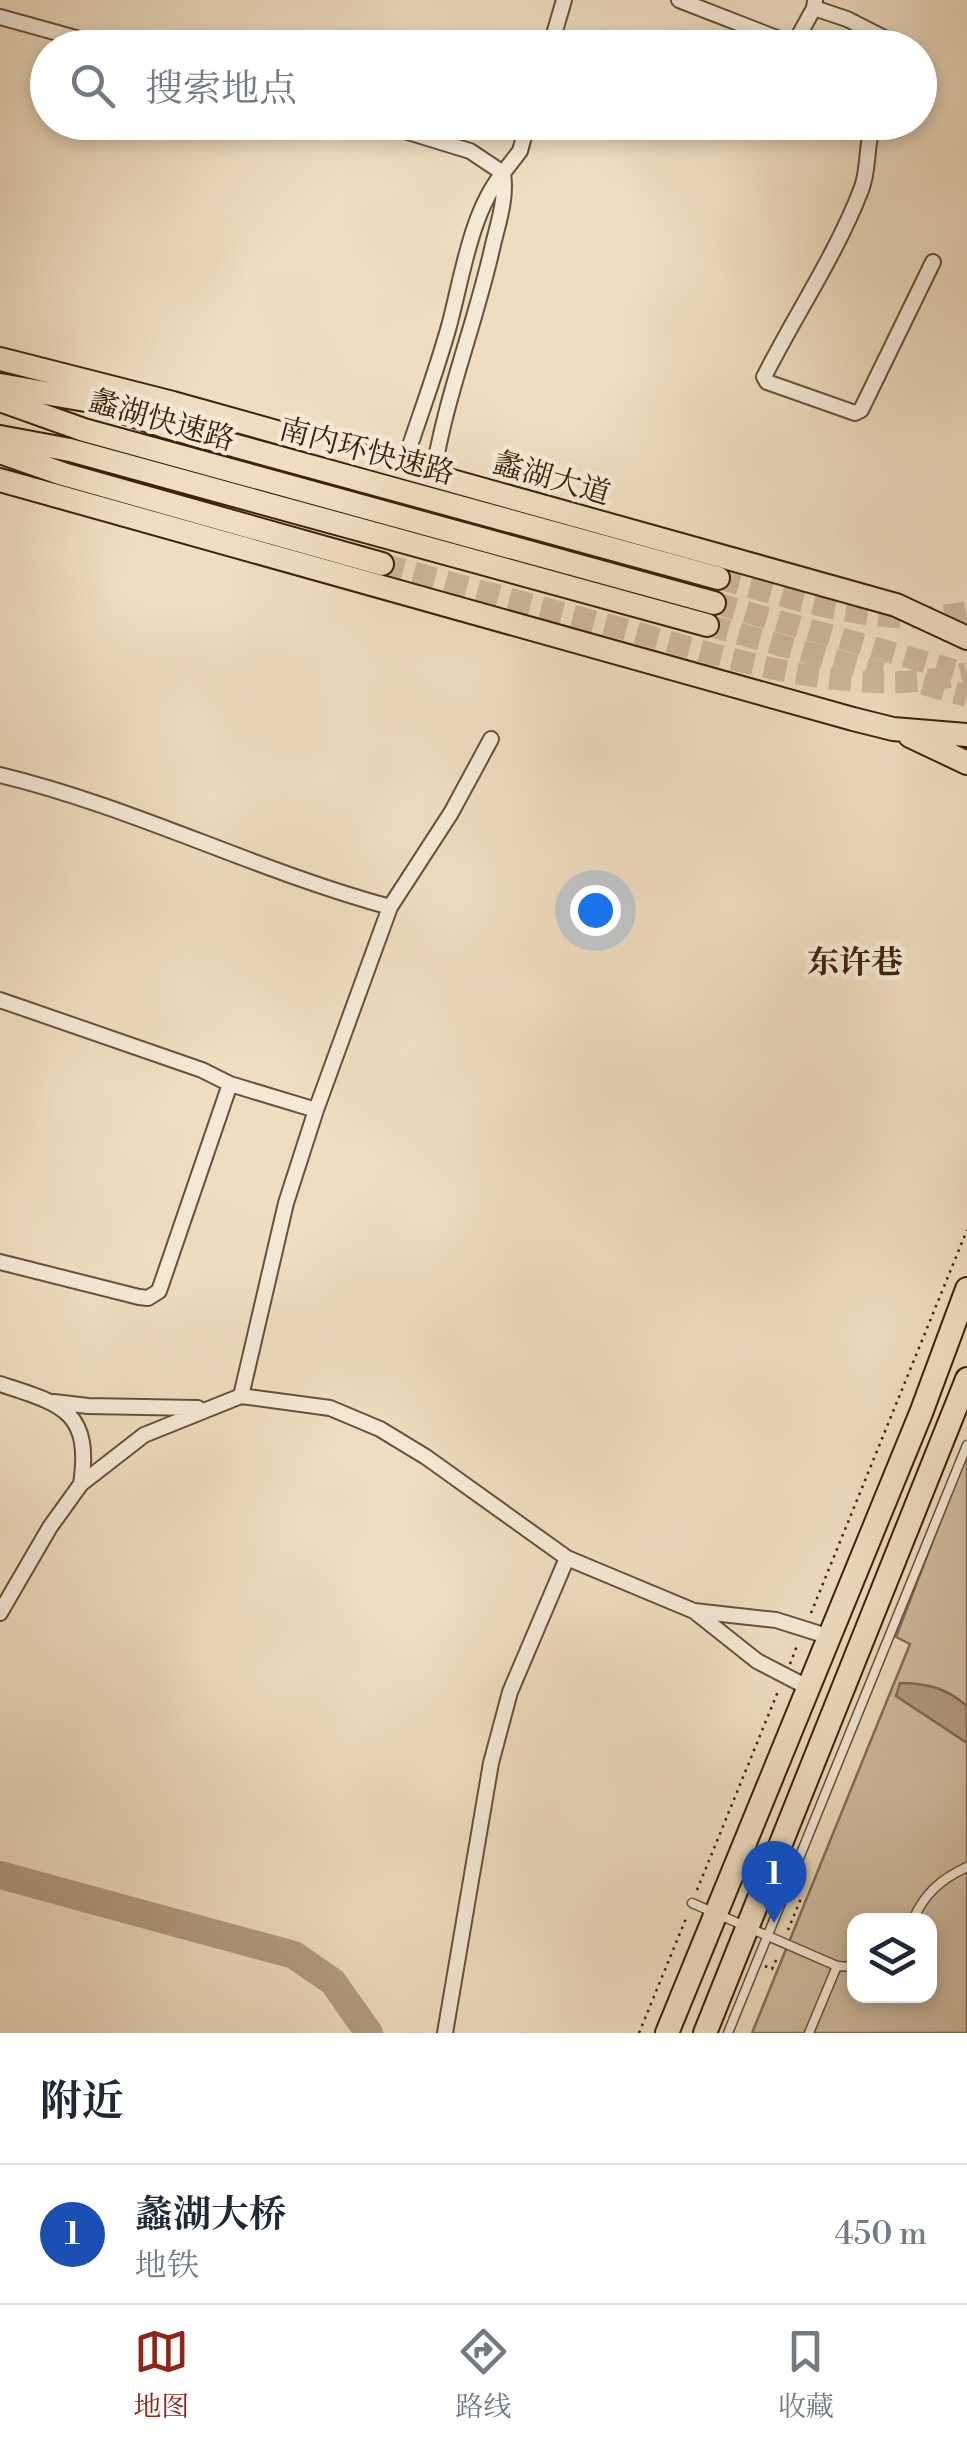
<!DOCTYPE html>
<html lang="zh">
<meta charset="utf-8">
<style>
:root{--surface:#fff;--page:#f6f6f7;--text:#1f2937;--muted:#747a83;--line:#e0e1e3;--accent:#8f2418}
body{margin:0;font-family:"Libre Bodoni","Noto Serif SC",serif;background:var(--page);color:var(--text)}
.controls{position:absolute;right:30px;bottom:30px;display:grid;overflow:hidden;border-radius:20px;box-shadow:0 5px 15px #0003}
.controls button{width:90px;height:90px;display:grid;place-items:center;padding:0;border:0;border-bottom:2px solid var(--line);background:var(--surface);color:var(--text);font:50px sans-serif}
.you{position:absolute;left:595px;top:910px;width:35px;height:35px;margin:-25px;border:8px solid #fff;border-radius:50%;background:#1a73e8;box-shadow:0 0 0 15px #1a73e833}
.badge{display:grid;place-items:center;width:65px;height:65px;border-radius:50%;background:var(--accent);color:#fff;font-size:32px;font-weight:700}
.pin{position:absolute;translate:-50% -82px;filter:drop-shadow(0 2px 5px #0008)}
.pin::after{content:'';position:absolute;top:52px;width:35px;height:30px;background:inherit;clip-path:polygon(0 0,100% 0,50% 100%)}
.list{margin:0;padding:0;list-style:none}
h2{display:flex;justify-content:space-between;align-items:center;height:130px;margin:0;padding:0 40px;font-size:42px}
h2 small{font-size:32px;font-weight:400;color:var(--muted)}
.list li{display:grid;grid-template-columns:65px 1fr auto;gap:30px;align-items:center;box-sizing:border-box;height:140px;padding:0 40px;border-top:2px solid var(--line)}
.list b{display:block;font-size:38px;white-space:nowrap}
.list p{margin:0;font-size:32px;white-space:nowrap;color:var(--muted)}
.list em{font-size:32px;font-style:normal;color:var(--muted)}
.icon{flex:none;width:55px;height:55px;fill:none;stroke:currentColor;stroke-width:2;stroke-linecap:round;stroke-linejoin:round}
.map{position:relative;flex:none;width:967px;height:2033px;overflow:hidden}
.search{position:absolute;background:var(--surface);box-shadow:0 5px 15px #0003;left:30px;right:30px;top:30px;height:110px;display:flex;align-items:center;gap:25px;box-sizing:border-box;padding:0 35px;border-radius:55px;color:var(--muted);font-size:38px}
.sheet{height:270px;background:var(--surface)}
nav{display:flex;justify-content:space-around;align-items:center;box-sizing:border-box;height:140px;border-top:2px solid var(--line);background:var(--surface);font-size:28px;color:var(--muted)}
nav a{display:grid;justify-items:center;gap:5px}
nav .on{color:var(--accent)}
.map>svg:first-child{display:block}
.green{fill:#d0bda1;stroke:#867056;stroke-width:2.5;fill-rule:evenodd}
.water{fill:#b29d82;stroke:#836c52;stroke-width:2.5}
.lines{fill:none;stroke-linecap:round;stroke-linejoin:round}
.river{stroke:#b29d82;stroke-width:28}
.trunk-tunnel{stroke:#cbb89c;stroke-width:22;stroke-dasharray:22 11;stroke-linecap:butt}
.service-casing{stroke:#695138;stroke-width:11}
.minor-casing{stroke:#695138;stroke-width:18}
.primary-casing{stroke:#3d220b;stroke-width:26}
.trunk-casing{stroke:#3d220b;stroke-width:26}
.path{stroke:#3d220b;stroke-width:2.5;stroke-dasharray:2.5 5;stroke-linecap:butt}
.service{stroke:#f4e9d6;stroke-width:8}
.minor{stroke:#f4e9d6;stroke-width:14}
.primary{stroke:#eeddc0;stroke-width:22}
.trunk{stroke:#eeddc0;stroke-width:22}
.labels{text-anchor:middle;stroke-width:9;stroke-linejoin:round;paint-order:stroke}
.street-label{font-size:30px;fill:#3d220b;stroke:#f4e9d6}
.neighbourhood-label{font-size:32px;font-weight:bold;fill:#3d220b;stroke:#f4e9d6}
</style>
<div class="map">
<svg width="967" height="2033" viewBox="0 0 967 2033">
<rect width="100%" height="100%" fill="#eeddc0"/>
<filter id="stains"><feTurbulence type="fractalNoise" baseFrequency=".002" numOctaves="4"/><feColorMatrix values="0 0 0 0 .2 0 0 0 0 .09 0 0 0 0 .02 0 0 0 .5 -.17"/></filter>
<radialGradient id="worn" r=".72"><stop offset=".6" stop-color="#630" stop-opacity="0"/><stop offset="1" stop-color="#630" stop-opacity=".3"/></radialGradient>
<!-- green -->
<path class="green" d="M967 1452V2033H752L910 1644 896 1637ZM854 1920H930V1996H854Z"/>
<!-- water -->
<path class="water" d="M900 1683C927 1683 946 1688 967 1706V1743L896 1696Z"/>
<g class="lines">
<!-- river -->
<path class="river" d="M0 1875 294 1955 333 1982 369 2033"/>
<!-- trunk-tunnel -->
<path class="trunk-tunnel" d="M382 564C463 586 543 608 624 629 732 659 855 701 967 673
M718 578C800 600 883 630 967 612
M714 603 954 670
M707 625 882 673
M923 684 967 696"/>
<!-- service casing -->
<g class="service-casing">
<path id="service" d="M692 1903 837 1966 854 1967
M913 1920C924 1894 941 1879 967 1867
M728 2033 967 1445
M809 2033 837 1966"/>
</g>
<!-- minor casing -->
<g class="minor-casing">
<path id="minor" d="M679 0 792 44
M814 8 847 19 904 48
M0 17 112 48
M550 48 564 0
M792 48 814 8 815 1
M375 122 470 151 503 173 520 151 528 122
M874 122C865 144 870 168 861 190 836 255 795 315 764 377L767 382 855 413 861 410 933 262
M403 467C418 420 436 373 449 326 462 278 471 211 503 173 507 199 498 223 492 249 475 325 445 398 433 476
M0 775C133 807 257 871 390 907
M0 1000 202 1070 230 1084 316 1110
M0 1262 139 1297 148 1298 159 1291 230 1084
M0 1384C61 1404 92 1410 81 1484
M241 1396 286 1203 316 1110 390 907 451 813 491 739
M54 1402 88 1406 198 1408
M0 1613 50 1527 81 1484 144 1435 241 1396 330 1408 380 1429 426 1457 567 1558 694 1611
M809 1688 757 1661 694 1611 776 1620 830 1637
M445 2033 491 1763 510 1692 567 1558"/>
</g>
<!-- primary casing -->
<g class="primary-casing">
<path id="primary" d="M0 359 173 403 896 605 967 638
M0 480 853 719 893 729 967 735
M910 736 967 763
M667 2033 921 1413 967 1289
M705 2033 967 1379"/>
</g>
<!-- trunk casing -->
<g class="trunk-casing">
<path id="trunk" d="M0 385 91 401 167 427 718 578
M0 400 84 430 714 603
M0 437 70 450 707 625
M0 452 63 474 382 564"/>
</g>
<!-- path -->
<path class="path" d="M811 1613 967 1230
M790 1664 798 1643
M697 1890 779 1689
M788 1930 800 1901 794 1899
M765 1966 772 1969 778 1956
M639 2033 687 1916"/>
<!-- service -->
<use href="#service" class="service"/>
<!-- minor -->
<use href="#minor" class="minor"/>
<!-- primary -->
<use href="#primary" class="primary"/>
<!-- trunk -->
<use href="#trunk" class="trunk"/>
</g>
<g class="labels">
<!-- street labels -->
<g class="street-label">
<text transform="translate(162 420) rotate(16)" y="10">蠡湖快速路</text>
<text transform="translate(367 451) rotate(15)" y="10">南内环快速路</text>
<text transform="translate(552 478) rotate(16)" y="10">蠡湖大道</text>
</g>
<!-- neighbourhood labels -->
<g class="neighbourhood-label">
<text x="855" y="973">东许巷</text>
</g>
</g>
<rect width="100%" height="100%" filter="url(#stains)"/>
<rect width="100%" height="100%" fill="url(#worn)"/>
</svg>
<div class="controls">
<button><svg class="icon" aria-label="layers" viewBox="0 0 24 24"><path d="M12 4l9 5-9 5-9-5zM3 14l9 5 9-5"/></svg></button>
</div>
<div class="you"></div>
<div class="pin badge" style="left:774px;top:1923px;background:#1a4fb4">1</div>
<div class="search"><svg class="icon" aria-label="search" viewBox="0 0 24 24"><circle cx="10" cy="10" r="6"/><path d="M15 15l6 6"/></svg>搜索地点</div>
</div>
<section class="sheet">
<h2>附近<small></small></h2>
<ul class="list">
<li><span class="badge" style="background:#1a4fb4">1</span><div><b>蠡湖大桥</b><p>地铁</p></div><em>450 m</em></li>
</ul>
</section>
<nav>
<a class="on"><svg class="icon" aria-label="map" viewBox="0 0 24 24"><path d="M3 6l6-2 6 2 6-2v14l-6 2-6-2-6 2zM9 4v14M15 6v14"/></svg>地图</a>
<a><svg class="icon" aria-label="directions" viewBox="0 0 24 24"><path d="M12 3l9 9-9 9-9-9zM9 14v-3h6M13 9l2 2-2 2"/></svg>路线</a>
<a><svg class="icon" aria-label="saved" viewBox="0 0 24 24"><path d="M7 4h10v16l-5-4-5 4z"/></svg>收藏</a>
</nav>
